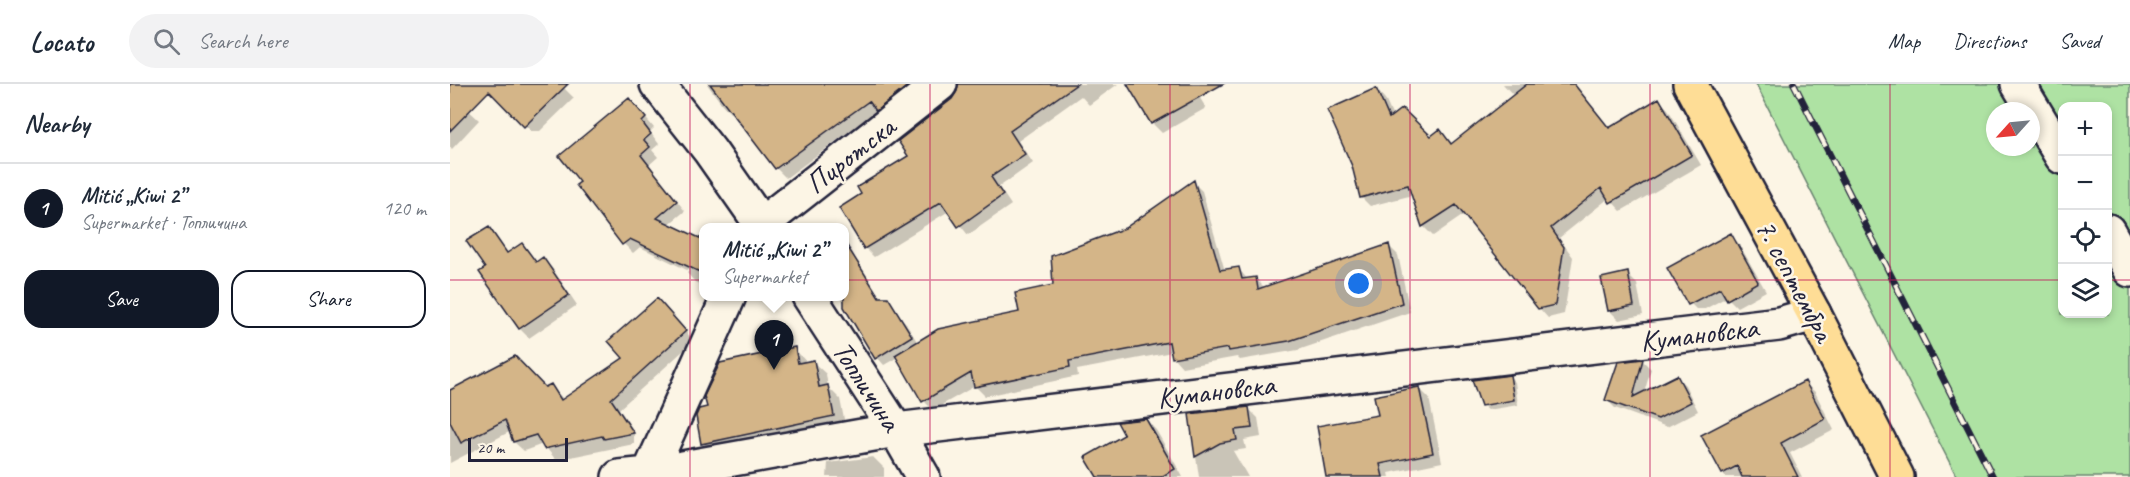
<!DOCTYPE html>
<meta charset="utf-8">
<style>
:root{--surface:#fff;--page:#f2f2f3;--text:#1f2937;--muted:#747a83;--line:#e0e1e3;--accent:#111827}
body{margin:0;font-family:Caveat,sans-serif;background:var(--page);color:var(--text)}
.controls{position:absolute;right:18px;top:18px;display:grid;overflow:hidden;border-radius:12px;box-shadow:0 3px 9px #0003}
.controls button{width:54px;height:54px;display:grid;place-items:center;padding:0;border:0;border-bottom:2px solid var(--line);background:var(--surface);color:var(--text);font:30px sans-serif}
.compass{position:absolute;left:1536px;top:18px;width:54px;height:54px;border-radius:50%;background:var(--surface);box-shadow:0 3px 9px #0003;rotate:243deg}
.scale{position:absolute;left:18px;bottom:15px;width:100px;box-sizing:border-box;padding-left:6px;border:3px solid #22223b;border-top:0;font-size:16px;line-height:21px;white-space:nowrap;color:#22223b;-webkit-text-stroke:4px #fcf5e5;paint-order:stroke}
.you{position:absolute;left:909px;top:200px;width:21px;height:21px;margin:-15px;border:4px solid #fff;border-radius:50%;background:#1a73e8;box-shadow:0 0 0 9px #1a73e833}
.badge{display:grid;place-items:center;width:39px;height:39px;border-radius:50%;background:var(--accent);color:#fff;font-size:20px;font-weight:700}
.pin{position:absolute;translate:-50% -50px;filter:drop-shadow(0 2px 3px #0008)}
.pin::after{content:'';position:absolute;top:32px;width:21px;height:18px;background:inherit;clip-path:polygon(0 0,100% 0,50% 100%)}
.popup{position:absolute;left:249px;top:139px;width:150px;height:78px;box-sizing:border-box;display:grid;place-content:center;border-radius:12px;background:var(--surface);filter:drop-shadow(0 2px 4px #0005);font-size:20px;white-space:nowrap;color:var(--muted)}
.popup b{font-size:22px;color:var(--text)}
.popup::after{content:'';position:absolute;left:50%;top:100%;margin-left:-12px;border:12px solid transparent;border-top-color:var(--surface)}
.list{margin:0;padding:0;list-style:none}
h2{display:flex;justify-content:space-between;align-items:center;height:78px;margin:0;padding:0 24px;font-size:26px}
h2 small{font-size:20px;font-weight:400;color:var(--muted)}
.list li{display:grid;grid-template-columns:39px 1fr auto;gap:18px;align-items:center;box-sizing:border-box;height:90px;padding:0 24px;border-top:2px solid var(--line)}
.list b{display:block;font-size:22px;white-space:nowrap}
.list p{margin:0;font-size:20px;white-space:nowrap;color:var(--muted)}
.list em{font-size:20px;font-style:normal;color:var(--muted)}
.actions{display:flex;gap:12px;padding:18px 24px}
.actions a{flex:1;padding:14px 0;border:2px solid var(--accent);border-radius:18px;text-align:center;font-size:21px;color:var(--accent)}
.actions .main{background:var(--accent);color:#fff}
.icon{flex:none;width:33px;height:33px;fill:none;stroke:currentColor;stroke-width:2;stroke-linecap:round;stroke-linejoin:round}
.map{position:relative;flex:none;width:1680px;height:393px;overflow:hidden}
header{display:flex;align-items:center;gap:36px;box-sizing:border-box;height:84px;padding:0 30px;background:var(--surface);border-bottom:2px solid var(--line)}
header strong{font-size:28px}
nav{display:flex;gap:33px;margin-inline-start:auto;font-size:21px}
.search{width:420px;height:54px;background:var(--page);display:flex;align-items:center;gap:15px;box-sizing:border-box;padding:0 21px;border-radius:33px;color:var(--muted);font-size:22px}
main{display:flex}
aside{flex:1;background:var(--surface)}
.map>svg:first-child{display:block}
.green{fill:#aee2a3;stroke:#68826f;stroke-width:1.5;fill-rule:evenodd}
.shadow{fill:#0003}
.building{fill:#d4b588;stroke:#22223b;stroke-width:1.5}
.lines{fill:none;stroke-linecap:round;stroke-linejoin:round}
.street-casing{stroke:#22223b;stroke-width:38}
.primary-casing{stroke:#22223b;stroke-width:38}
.street{stroke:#fcf5e5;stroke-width:33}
.primary{stroke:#fedd96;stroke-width:33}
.rail-casing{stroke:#22223b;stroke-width:7}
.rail{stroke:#fcf5e5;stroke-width:4.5;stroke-dasharray:14;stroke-linecap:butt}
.grid{fill:none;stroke:#c2185b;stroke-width:1.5;stroke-opacity:0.55}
.labels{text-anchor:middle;stroke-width:5;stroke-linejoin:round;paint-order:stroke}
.street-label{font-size:30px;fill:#22223b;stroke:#fcf5e5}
</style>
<header>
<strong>Locato</strong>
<div class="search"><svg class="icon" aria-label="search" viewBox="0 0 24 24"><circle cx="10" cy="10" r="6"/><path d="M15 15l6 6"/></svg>Search here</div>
<nav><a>Map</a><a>Directions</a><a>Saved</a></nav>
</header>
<main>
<aside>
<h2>Nearby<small></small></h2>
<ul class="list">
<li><span class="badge">1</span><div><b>Mitić „Kiwi 2”</b><p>Supermarket · Топличина</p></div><em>120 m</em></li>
</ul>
<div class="actions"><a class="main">Save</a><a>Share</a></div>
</aside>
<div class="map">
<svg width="1680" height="393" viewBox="0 0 1680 393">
<rect width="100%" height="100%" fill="#fcf5e5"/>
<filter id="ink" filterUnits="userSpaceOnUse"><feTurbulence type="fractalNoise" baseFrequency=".0167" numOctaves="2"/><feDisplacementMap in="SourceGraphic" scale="12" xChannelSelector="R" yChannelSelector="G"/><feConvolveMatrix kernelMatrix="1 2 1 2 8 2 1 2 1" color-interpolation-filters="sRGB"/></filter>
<g filter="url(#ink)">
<!-- green -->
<path class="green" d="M1306 0H1680V393H1507ZM1612 22H1658V230H1612ZM1545 27H1581V63H1545Z"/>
<!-- shadow -->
<path class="shadow" d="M34 0H110L124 14 90 47H81Z
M257 0H480L437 35 428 26 336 94 326 84 283 27 280 29 271 19Z
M519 0H668L639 21 631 12 568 57 583 79 549 103 561 121 518 151 499 127 424 173 415 164 413 111 460 73 503 16Z
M678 0H770L750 14 756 24 712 49 703 40Z
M1053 0H1125L1160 45 1209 16 1218 25 1251 81 1171 127 1159 114 1109 154 1123 173 1114 230 1098 234 1089 224 1015 130 983 152 974 143 963 111 920 122 911 113 926 5 935 15 943 33 980 54 990 47 1003 60 1064 12Z
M0 9 29 36 2 65 0 63Z
M188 25 204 44 200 48 209 60 202 66 208 73 199 81 235 127 218 141 254 157V202L245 198 237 189 239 187 190 163 183 169 174 160Z
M743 98 752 107 775 187 789 185 798 196 806 195 815 204 939 162 948 171 960 228 848 266 790 276 787 273 732 283 723 273 722 268 627 286 628 292 535 312 525 302 483 326 474 317 448 273 434 281 427 273 390 212H394L401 171 409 179 443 233 447 230 455 238 468 259 571 229 676 145Z
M39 145 58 170 72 161 87 179 93 175 102 184 127 221 79 254 70 245 31 189 37 185Z
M1281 151 1289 160 1316 207 1287 223 1277 213 1255 225H1246L1237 216Z
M1177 190 1187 200 1193 231 1169 236 1159 226Z
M216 225 244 257 169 325 184 347V360L106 376 93 360 74 367 64 358 61 347 0 379V307L95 305 101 302 114 316 175 274Z
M345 265 357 279 363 278 376 290 378 303 390 315 396 345 265 372 253 359 258 325Z
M1193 277 1201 285 1194 309 1226 293 1235 301 1248 327 1217 343 1165 324 1156 315 1169 280Z
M1060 293 1065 298 1068 321 1038 326 1032 321Z
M1355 299 1365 308 1384 346 1340 369 1352 393H1275L1253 352Z
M969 304 979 314 992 378 939 389 940 393H878L930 332Z
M798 324 808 334 811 353 794 356 796 365 783 367 798 393H749L740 331Z
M696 336 706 346 733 393H648L676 351Z
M423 373 434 384V393H377L378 379Z"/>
<!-- building -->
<path class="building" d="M0 0H118L74 43 39 7 0 47Z
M260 0H460L426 27 419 17 325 85Z
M508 0H627L560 47 575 70 541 93 553 111 508 143 491 118 414 165 389 124 411 110 407 103 458 72 448 57 502 15 507 7Z
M677 0H773L701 40Z
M1077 0H1124L1159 44 1209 14 1242 71 1160 119 1151 104 1101 144 1114 163 1105 221 1088 225 1006 121 972 143 958 101 910 114 902 82 877 26 926 4 939 34 952 24 981 52 990 45 1001 60Z
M179 14 196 34 192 38 201 50 194 56 200 63 191 71 227 117 207 134 254 156V190L180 155 172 161 126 101 130 98 109 72Z
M744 96 770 186 789 183 792 195 806 193 808 205 939 160 952 219 839 257 779 267 778 264 722 274 719 258 619 277 620 283 524 303 521 289 472 318 445 271 488 245 569 228 565 209 603 201 601 172 675 144Z
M39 143 57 169 72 159 86 178 93 173 119 211 69 245 29 188 35 184 16 157Z
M1281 149 1308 198 1277 216 1270 204 1238 221 1217 184Z
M394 157 429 213H438L462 252 425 275 394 223Z
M1178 188 1184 222 1158 227 1151 194Z
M207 214 236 247 161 315 184 349 154 355 152 352 94 365 86 351 63 358 55 336 11 359 0 338V306L65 272 95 303 101 300 111 316 173 274 158 257Z
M345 263 348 279 364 276 369 303 378 301 384 332 251 360 246 332 249 325 257 323 254 312 270 279Z
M1193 275 1183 313 1227 291 1241 318 1208 335 1155 316 1168 278Z
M1060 291 1064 316 1031 322 1022 296Z
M1355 297 1375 335 1331 359 1348 393H1292L1287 382 1272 390 1251 351Z
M969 303 983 369 930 380 933 393H876L867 342 928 331 924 312Z
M799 323 802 344 785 346 787 356 770 359 745 373 739 330Z
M696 335 725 385 711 393H647L635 373 674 351 667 338Z"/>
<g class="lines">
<!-- street casing -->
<g class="street-casing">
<path id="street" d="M207 0 260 67 314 144
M1568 0 1612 73
M310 144 312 140 490 0
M1658 147 1680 186
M359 212 446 346 473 393
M199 390 279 212
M169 393 199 390 446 346 1329 240 1364 230"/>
</g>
<!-- primary casing -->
<g class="primary-casing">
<path id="primary" d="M1240 0 1364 230 1447 393"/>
</g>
<!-- street -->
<use href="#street" class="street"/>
<!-- primary -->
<use href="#primary" class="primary"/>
<!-- rail casing -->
<g class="rail-casing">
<path id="rail" d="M1344 0 1543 393"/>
</g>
<!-- rail -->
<use href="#rail" class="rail"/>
</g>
</g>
<!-- grid -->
<path class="grid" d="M240 0V393M480 0V393M720 0V393M960 0V393M1200 0V393M1440 0V393M0 196H1612M1658 196H1680"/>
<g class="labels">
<!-- street labels -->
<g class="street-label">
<text transform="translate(400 71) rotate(-38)" y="10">Пиротска</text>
<text transform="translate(1345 196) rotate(62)" y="10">7. септембра</text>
<text transform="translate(1249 250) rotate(-7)" y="10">Кумановска</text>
<text transform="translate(417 302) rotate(57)" y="10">Топличина</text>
<text transform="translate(766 307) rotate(-7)" y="10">Кумановска</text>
</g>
</g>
</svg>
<div class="controls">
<button>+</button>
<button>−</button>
<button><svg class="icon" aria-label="locate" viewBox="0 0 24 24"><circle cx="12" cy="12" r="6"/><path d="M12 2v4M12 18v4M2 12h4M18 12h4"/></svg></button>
<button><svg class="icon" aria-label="layers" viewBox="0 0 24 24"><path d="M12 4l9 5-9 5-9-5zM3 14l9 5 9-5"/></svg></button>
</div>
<svg class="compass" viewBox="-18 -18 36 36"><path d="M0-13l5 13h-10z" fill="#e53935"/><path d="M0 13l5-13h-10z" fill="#747a83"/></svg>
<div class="scale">20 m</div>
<div class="you"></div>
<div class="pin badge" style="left:324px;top:286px">1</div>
<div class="popup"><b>Mitić „Kiwi 2”</b>Supermarket</div>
</div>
</main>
